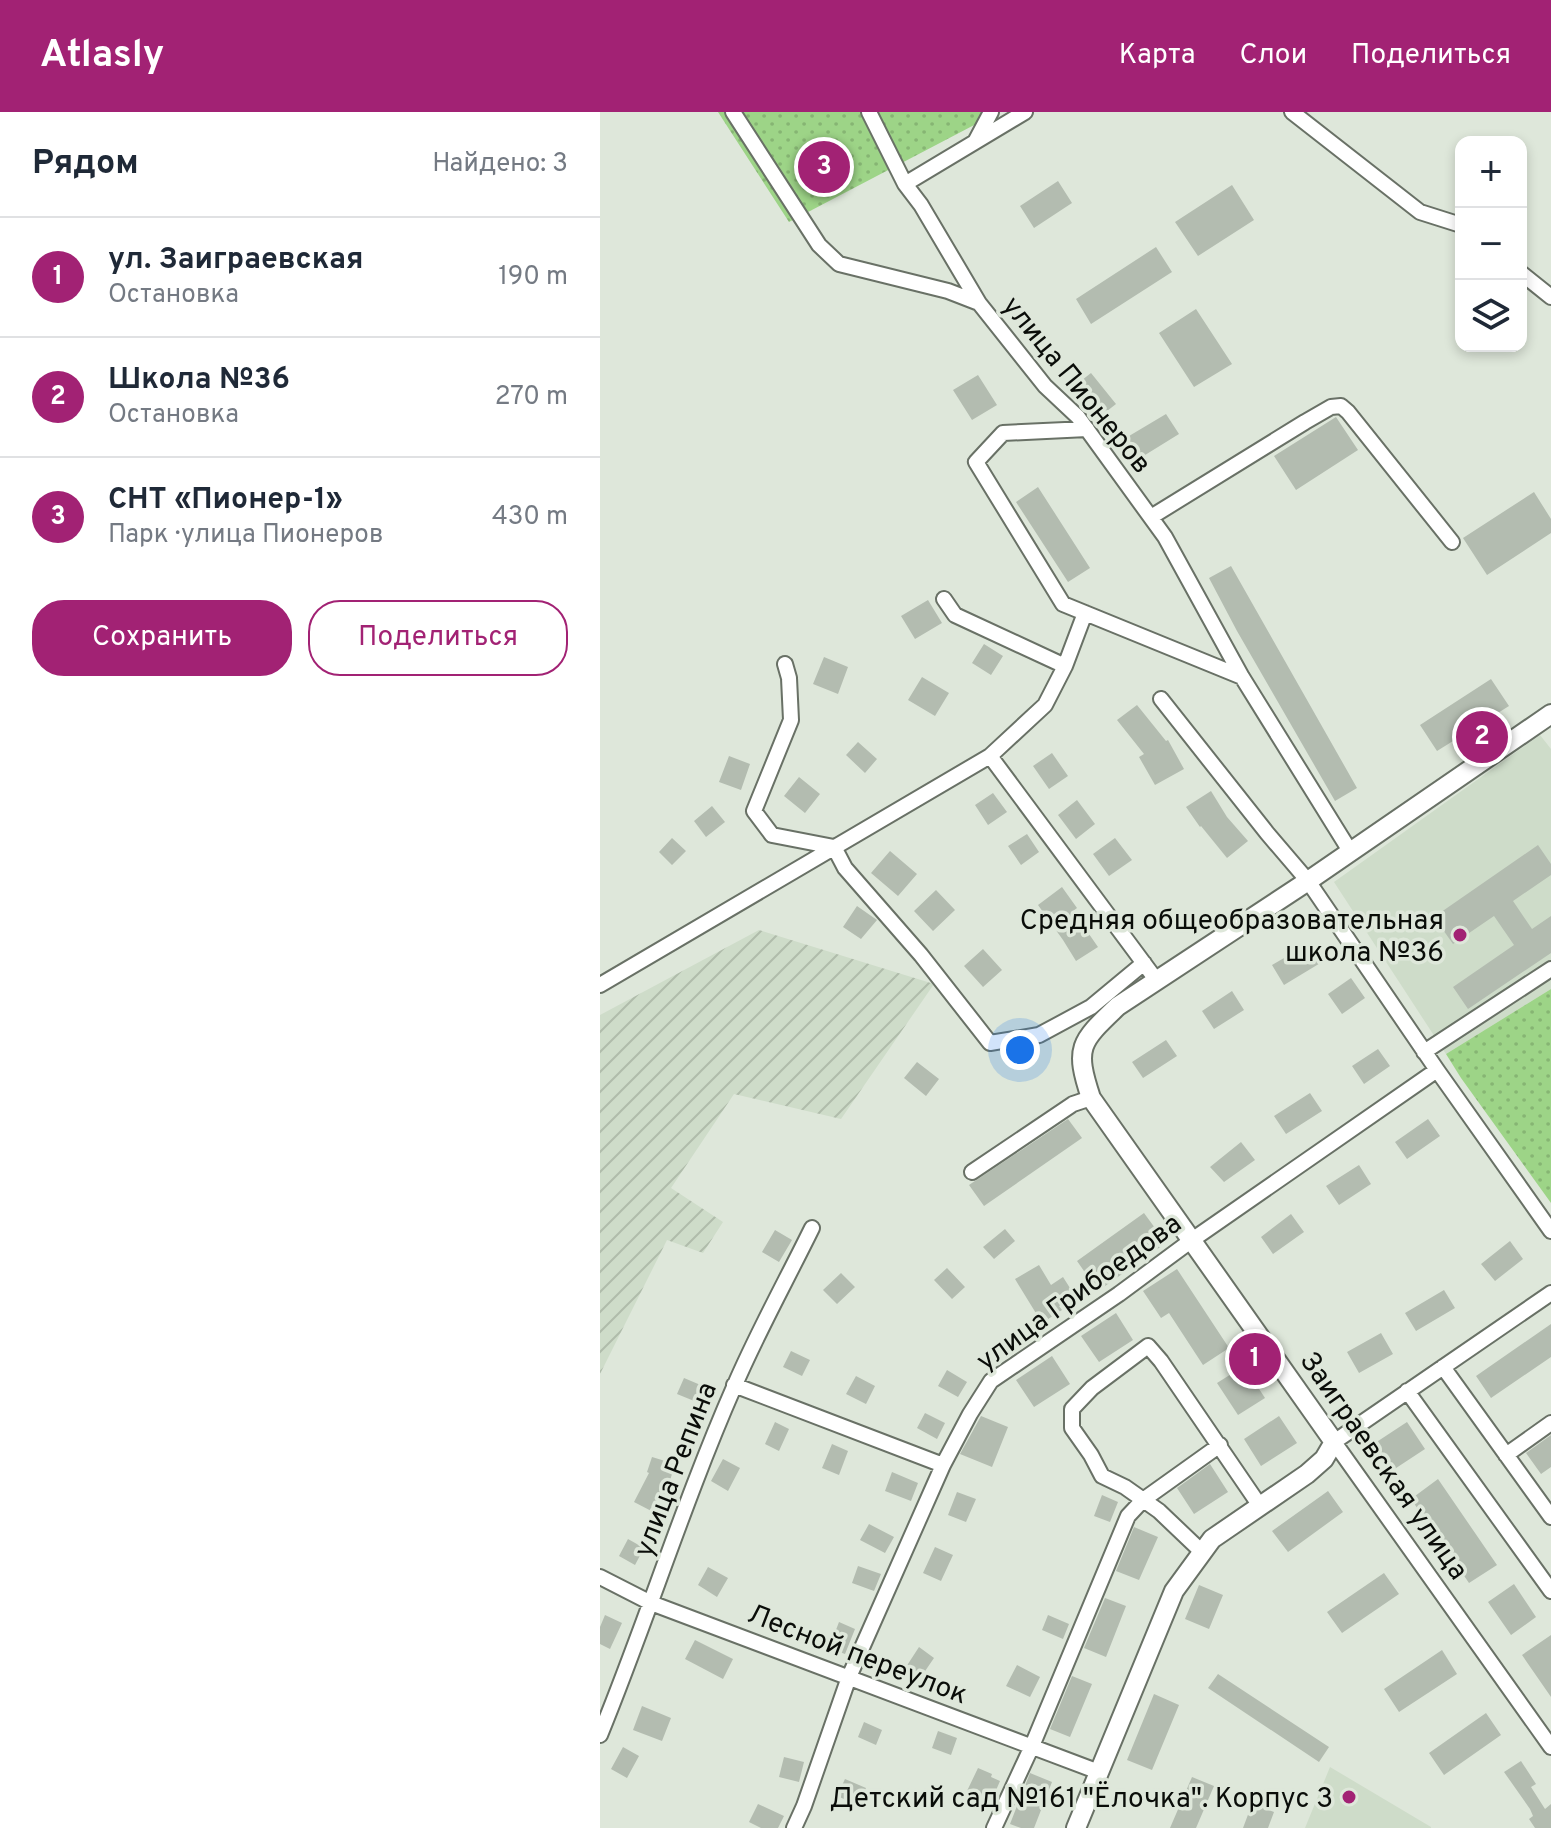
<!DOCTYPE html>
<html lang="ru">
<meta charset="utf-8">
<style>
:root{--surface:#fff;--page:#f2f2f3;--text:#1f2937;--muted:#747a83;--line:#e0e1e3;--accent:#a22274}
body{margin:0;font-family:Overpass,sans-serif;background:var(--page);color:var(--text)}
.controls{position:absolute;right:24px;top:24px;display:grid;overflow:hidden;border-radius:16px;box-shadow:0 4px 12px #0003}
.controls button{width:72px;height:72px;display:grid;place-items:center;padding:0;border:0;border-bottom:2px solid var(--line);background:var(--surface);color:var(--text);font:40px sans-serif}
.you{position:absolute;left:420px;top:938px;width:28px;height:28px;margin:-20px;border:6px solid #fff;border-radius:50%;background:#1a73e8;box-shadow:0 0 0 12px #1a73e833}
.badge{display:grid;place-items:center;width:52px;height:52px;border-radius:50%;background:var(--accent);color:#fff;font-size:26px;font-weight:700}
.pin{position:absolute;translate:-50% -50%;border:4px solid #fff;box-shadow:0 2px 8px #0006}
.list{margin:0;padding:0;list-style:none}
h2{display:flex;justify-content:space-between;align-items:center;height:104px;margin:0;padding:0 32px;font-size:34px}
h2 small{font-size:26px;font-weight:400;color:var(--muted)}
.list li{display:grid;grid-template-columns:52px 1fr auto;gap:24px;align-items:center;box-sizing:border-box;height:120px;padding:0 32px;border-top:2px solid var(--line)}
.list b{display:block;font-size:30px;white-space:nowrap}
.list p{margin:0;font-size:26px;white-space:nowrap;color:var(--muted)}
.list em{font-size:26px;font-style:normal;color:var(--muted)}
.actions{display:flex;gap:16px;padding:24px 32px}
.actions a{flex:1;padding:18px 0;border:2px solid var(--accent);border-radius:32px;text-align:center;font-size:28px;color:var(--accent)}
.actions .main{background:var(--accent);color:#fff}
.icon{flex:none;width:44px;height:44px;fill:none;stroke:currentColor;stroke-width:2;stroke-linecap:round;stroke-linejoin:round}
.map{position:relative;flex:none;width:951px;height:1716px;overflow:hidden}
header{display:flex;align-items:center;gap:48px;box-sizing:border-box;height:112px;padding:0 40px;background:var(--accent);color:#fff}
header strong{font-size:38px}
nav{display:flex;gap:44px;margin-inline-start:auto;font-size:28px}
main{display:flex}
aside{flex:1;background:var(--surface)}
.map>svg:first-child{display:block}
.built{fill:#cedcc9}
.industrial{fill:url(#industrial-furrows)}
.park{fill:url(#park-dots)}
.building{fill:#b3bcb0}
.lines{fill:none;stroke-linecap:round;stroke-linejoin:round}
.minor-casing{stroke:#697166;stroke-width:18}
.major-casing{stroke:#697166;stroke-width:22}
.minor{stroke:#fff;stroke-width:14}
.major{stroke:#fff;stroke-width:18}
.poi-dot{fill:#a22274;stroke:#dee7da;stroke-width:3}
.labels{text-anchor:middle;stroke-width:7;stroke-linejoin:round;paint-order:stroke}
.street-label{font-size:28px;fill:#0a0d09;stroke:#dee7da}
.poi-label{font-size:28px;fill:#0a0d09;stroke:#dee7da;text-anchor:end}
</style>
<header>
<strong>Atlasly</strong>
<nav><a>Карта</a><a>Слои</a><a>Поделиться</a></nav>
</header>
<main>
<aside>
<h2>Рядом<small>Найдено: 3</small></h2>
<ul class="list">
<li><span class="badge">1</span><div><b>ул. Заиграевская</b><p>Остановка</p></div><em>190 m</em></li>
<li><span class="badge">2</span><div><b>Школа №36</b><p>Остановка</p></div><em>270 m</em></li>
<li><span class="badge">3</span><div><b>СНТ «Пионер-1»</b><p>Парк · улица Пионеров</p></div><em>430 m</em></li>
</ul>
<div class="actions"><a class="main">Сохранить</a><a>Поделиться</a></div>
</aside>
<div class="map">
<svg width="951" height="1716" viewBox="0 0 951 1716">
<defs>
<pattern id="industrial-furrows" width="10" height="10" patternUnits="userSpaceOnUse" patternTransform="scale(2)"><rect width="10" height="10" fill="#cedcc9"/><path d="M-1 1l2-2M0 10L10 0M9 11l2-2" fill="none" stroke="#b0bcab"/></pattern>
<pattern id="park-dots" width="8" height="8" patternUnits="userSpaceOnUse" patternTransform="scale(2)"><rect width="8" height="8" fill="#9dd487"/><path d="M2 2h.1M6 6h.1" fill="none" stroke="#86b573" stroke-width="1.8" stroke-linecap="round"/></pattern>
</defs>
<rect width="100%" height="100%" fill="#dee7da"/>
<!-- built -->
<path class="built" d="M940 623 951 637V877L846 942 734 770Z
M730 1655 831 1715V1716H705Z"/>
<!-- industrial -->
<path class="industrial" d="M159 818 334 872 241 1007 134 982 71 1076 123 1110 103 1141 67 1128 0 1262V903Z"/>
<!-- park -->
<path class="park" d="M118 0H399L189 110Z
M951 877V1091L861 966 846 942Z"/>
<!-- building -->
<path class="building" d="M458 69 472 91 434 116 420 94Z
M632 73 654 108 598 144 575 110Z
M556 135 572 160 491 212 476 187Z
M596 197 632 252 594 275 559 221Z
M491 261 516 292 502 303 477 272Z
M378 263 397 293 372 308 353 278Z
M566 302 579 322 537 348 524 327Z
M736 305 758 338 696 378 674 344Z
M438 375 490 456 468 470 416 390Z
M934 380 951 407V421L887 463 863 426Z
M631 454 757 676 735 689 637 519 609 466Z
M328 488 342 511 315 527 301 504Z
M384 532 403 544 391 563 372 551Z
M224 545 248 555 238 582 213 572Z
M322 565 349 581 335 604 308 588Z
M891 567 909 594 837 639 820 613Z
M537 593 566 629 568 628 584 657 555 673 539 645 544 642 517 608Z
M258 630 277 647 265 661 246 643Z
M452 641 468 664 449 677 433 654Z
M129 644 150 652 141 678 119 670Z
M199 665 220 682 205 701 184 684Z
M611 679 627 705 648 729 627 746 601 714 600 715 586 695Z
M393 681 407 700 388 713 375 693Z
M477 688 495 712 476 727 458 703Z
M112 694 125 710 106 725 94 709Z
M427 722 439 740 421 753 408 734Z
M72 726 86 739 72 753 59 740Z
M515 726 532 748 509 764 493 742Z
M938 733 951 752V763L913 789 932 817 951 804V841L868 897 853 875 914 833 894 804 853 832 834 805Z
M290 739 317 762 298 784 271 761Z
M462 775 477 796 473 799 498 835 476 849 463 828 438 793Z
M336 778 355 798 333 819 314 799Z
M257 794 277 808 261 827 243 815Z
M710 831 722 850 684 873 672 853Z
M383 837 402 858 383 875 364 854Z
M751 866 765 886 742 902 728 882Z
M632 879 644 898 614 917 602 899Z
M566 928 577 944 543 966 532 950Z
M778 937 790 954 764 972 752 954Z
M317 950 339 967 326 984 304 966Z
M710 981 722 999 686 1022 674 1004Z
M468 1007 482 1026 384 1094 369 1073Z
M828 1007 840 1024 807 1047 795 1030Z
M641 1030 655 1048 624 1070 610 1055Z
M759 1053 771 1072 739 1093 726 1074Z
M544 1101 566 1131 498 1179 477 1149Z
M691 1102 704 1120 673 1142 661 1125Z
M405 1117 415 1129 394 1147 383 1135Z
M175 1118 192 1128 179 1150 162 1140Z
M910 1129 923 1147 895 1169 881 1152Z
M439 1153 451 1173 463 1165 475 1184 459 1194 462 1198 442 1211 415 1167Z
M347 1156 365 1175 352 1187 334 1168Z
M577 1157 629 1236 603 1253 569 1201 561 1206 543 1179Z
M241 1161 255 1175 237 1192 223 1178Z
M844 1178 855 1196 816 1219 805 1201Z
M516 1201 533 1228 499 1250 481 1224Z
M951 1212V1245L891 1286 876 1264Z
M781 1221 793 1242 759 1261 747 1240Z
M191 1239 210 1248 202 1264 183 1255Z
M452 1244 470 1272 434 1295 416 1268Z
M644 1254 665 1286 638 1303 617 1271Z
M347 1258 367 1270 358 1285 338 1274Z
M256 1264 275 1274 266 1292 246 1282Z
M84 1266 110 1277 104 1293 77 1282Z
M325 1301 345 1311 337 1327 317 1316Z
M381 1304 408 1315 392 1355 360 1342Z
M679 1304 697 1331 661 1354 644 1327Z
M175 1310 189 1317 179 1339 165 1332Z
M807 1310 825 1337 790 1360 772 1333Z
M951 1323V1355L941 1362 926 1341Z
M232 1332 248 1339 239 1363 222 1356Z
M52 1345 75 1352 65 1385 69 1387 61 1404 34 1390 49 1361 47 1360Z
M123 1347 140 1356 128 1379 111 1369Z
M610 1352 628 1380 594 1402 577 1376Z
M292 1360 318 1371 311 1389 285 1379Z
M838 1367 897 1453 869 1471 811 1387Z
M728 1379 743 1400 688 1440 672 1419Z
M357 1380 376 1387 366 1410 348 1403Z
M502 1383 518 1390 510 1410 494 1404Z
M269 1412 294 1425 285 1441 260 1428Z
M534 1415 558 1425 539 1468 516 1459Z
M28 1427 44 1436 35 1453 19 1444Z
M335 1435 353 1443 341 1469 323 1461Z
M258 1454 281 1462 274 1479 252 1471Z
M108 1455 128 1466 117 1485 98 1473Z
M784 1461 799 1482 742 1521 727 1500Z
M914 1472 936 1505 911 1523 888 1490Z
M599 1473 623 1483 609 1517 585 1507Z
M505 1486 526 1494 506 1545 484 1536Z
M5 1503 22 1511 10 1537 0 1532V1515Z
M448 1503 469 1512 463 1527 442 1518Z
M239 1510 255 1517 245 1542 229 1536Z
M951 1523V1585L922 1543Z
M95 1528 133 1547 123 1567 85 1547Z
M319 1535 334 1546 321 1565 306 1555Z
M842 1538 857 1562 799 1600 784 1577Z
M417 1553 440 1565 430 1585 406 1574Z
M618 1562 729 1635 719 1650 608 1576Z
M472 1564 492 1572 470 1625 450 1617Z
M554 1582 579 1593 552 1658 527 1648Z
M42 1594 71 1606 62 1629 33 1618Z
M886 1601 901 1623 844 1663 829 1641Z
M264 1610 282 1618 276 1633 258 1625Z
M338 1619 357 1626 351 1643 332 1636Z
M23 1635 39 1644 27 1666 11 1657Z
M184 1645 204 1650 199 1670 179 1665Z
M921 1649 936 1672 931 1675 945 1697 951 1692V1716H935L929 1707 933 1704 930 1697 904 1660Z
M378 1656 392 1662 391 1665 400 1669 391 1690 367 1679Z
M430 1661 452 1670 434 1716H421L410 1712Z
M592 1665 614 1674 596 1716H570Z
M245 1667 266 1676 258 1693 237 1684Z
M158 1692 184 1704 178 1716H161L149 1710Z
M652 1692 674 1700 668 1716H643Z"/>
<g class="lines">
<!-- minor casing -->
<g class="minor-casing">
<path id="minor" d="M133 0 219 133 239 152 348 179 379 191
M269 0 305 72 321 93 379 191 445 274 478 305 565 425 642 565 750 739
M692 0 820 100 861 113
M375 30 391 0
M305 72 425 0
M921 161 951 185
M487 317 403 321 376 350 463 492 642 565
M551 405 705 310 731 295 741 294 748 300 852 430
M344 487 355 503 465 554
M185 552 189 566 191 608 154 699 172 723 234 735 245 756 321 843 390 931 439 923 491 895 544 851
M561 587 667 721 708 769 837 958 951 1119
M390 644 557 869
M0 873 390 644 445 593 465 554 485 501
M824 940 951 857
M372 1060 473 992 491 986
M951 1181 734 1330 951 1635
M843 1255 951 1405
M134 1273 343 1353
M807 1279 951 1479
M906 1343 951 1311
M602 1440 559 1399 525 1375 502 1364 491 1343 472 1316V1297L492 1276 548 1234 561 1249 660 1394
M0 1465 51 1491 499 1660
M0 1623C47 1508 84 1389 134 1275 157 1221 186 1169 212 1116
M194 1716 204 1694 249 1565 343 1353 370 1302 391 1269 519 1182 592 1128 837 958
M394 1716 432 1634 528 1404 543 1388 620 1333"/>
</g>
<!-- major casing -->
<g class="major-casing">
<path id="major" d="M476 1716 574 1479 612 1427 707 1362 724 1347 734 1330 491 986C474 935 480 930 518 894L708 769 951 602"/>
</g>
<!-- minor -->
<use href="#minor" class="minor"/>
<!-- major -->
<use href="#major" class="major"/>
</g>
<!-- markers -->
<g class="poi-dot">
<circle cx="860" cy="823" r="8"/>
<circle cx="749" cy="1685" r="8"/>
</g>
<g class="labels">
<!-- street labels -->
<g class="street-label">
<text transform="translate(478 272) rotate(51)" y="10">улица Пионеров</text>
<text transform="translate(478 1179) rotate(-36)" y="10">улица Грибоедова</text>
<text transform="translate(785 1353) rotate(55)" y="10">Заиграевская улица</text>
<text transform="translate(74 1357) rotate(-69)" y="10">улица Репина</text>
<text transform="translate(258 1541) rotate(21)" y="10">Лесной переулок</text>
</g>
<!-- poi labels -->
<g class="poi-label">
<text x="844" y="817">Средняя общеобразовательная<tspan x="844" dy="32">школа №36</tspan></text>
<text x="733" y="1695">Детский сад №161 "Ёлочка". Корпус 3</text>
</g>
</g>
</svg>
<div class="controls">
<button>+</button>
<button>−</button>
<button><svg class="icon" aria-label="layers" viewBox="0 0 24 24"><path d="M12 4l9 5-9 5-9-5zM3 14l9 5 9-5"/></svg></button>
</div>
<div class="you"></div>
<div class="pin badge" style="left:655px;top:1247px">1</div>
<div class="pin badge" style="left:882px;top:625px">2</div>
<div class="pin badge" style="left:224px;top:55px">3</div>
</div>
</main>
